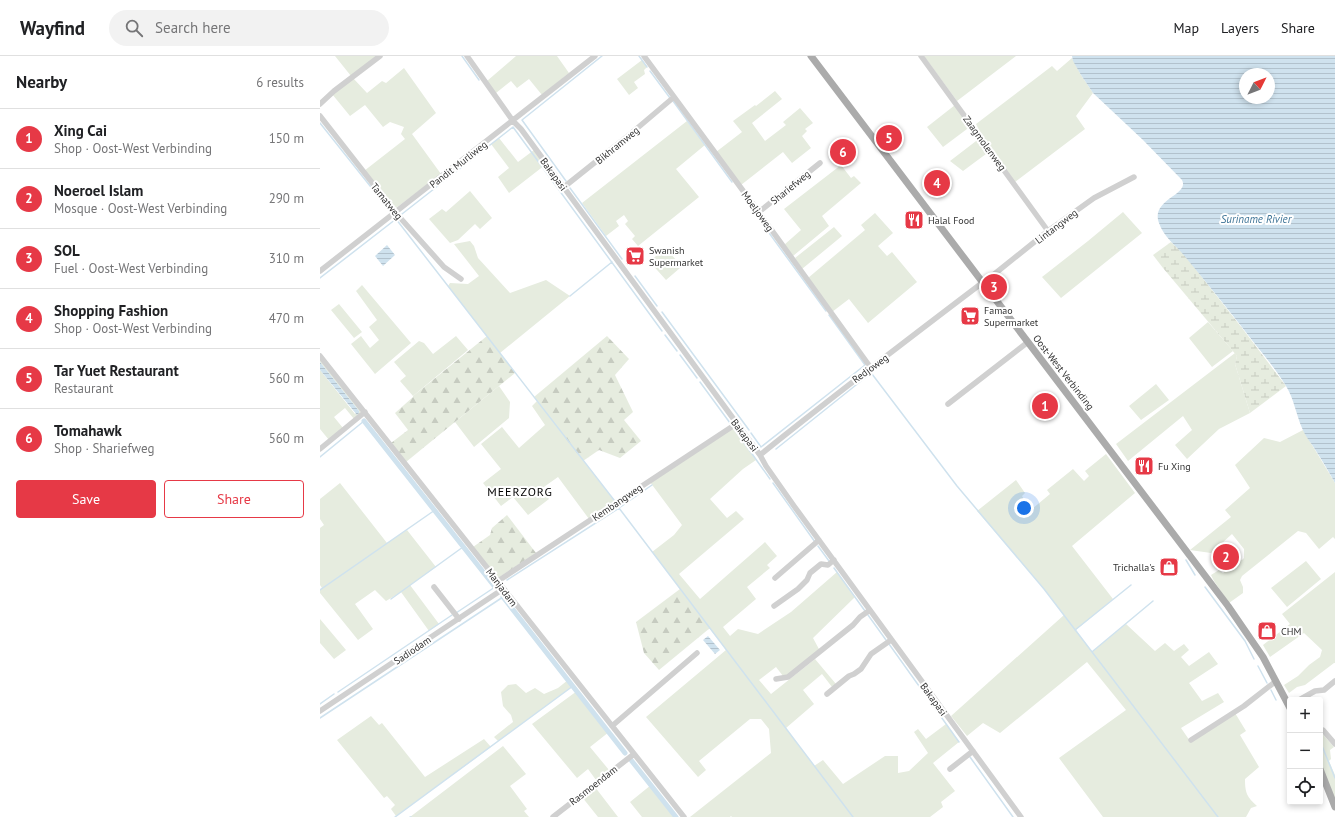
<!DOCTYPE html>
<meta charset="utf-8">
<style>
:root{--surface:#fff;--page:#f2f2f2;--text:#202124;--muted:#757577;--line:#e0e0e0;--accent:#e63946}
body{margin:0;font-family:"PT Sans",sans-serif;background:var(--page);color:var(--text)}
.controls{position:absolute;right:12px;bottom:12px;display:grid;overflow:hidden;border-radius:4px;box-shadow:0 2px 6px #0003}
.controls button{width:36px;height:36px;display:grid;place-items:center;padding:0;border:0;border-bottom:1px solid var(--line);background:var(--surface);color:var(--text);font:20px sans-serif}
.compass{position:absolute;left:919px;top:12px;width:36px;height:36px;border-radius:50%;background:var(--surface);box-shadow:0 2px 6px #0003;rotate:48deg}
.you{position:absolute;left:704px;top:452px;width:14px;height:14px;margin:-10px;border:3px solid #fff;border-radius:50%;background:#1a73e8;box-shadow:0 0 0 6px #1a73e833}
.badge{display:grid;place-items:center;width:26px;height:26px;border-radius:50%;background:var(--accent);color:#fff;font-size:13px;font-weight:700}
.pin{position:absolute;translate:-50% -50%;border:2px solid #fff;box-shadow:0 1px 4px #0006}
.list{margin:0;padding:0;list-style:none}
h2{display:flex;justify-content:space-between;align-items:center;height:52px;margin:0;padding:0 16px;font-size:17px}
h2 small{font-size:13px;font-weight:400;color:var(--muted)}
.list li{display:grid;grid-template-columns:26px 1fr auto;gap:12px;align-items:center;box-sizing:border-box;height:60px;padding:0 16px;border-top:1px solid var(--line)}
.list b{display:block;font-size:15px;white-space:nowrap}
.list p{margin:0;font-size:13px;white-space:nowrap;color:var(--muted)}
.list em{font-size:13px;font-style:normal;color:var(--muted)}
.actions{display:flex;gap:8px;padding:12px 16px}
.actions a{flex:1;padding:9px 0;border:1px solid var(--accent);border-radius:4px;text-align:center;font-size:14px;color:var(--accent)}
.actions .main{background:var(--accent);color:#fff}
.icon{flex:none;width:22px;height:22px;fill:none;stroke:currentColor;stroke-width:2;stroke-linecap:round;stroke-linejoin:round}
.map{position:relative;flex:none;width:1015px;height:761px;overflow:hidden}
header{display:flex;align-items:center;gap:24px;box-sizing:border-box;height:56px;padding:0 20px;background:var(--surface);border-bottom:1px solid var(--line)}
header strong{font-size:19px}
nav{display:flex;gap:22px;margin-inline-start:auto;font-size:14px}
.search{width:280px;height:36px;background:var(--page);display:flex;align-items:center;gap:10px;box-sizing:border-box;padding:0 14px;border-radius:22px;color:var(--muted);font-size:15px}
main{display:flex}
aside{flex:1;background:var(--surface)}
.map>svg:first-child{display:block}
.grass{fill:#e6ecdf}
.forest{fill:url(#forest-firs)}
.wetland{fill:url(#wetland-marsh)}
.water{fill:url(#water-rules);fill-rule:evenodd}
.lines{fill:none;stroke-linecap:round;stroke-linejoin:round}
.stream{stroke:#cfe2ee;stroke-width:1.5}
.canal{stroke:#cfe2ee;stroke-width:5}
.minor{stroke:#d0d0d0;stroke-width:5.5}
.major{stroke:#ababab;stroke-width:7}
.labels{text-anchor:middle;stroke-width:4;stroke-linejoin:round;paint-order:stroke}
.street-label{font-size:10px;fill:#333;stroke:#fff}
.poi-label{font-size:10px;fill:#333;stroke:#fff;text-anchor:start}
.water-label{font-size:11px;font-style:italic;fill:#3f7597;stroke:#fff}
.quarter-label{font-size:12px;letter-spacing:1px;fill:#000;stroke:#fff}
</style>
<header>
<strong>Wayfind</strong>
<div class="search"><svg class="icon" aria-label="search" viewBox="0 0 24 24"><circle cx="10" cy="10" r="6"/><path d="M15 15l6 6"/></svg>Search here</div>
<nav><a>Map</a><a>Layers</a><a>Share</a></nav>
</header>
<main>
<aside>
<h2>Nearby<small>6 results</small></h2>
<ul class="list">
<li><span class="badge">1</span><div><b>Xing Cai</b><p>Shop · Oost-West Verbinding</p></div><em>150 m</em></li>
<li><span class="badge">2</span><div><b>Noeroel Islam</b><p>Mosque · Oost-West Verbinding</p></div><em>290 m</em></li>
<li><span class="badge">3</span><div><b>SOL</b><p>Fuel · Oost-West Verbinding</p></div><em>310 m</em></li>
<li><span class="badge">4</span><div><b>Shopping Fashion</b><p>Shop · Oost-West Verbinding</p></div><em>470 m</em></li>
<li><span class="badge">5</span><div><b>Tar Yuet Restaurant</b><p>Restaurant</p></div><em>560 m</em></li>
<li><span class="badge">6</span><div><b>Tomahawk</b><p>Shop · Shariefweg</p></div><em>560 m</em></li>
</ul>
<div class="actions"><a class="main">Save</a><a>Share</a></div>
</aside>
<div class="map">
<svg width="1015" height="761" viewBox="0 0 1015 761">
<defs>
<pattern id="forest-firs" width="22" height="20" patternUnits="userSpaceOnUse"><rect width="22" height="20" fill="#e6ecdf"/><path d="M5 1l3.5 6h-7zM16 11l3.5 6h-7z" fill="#c6cbc0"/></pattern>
<pattern id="wetland-marsh" width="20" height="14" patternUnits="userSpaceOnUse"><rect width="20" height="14" fill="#e6ecdf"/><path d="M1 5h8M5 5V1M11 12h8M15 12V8" fill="none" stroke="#c6cbc0"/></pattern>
<pattern id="water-rules" width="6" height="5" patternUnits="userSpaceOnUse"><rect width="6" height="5" fill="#cfe2ee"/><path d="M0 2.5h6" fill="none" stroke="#b2c2cd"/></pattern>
</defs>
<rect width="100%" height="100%" fill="#fff"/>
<!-- grass -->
<path class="grass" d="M15 0H57L31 20Z
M196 0H237L249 17 222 39 209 23 197 32 191 25 176 37 167 25Z
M604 0H696L637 45Z
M752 2 761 19 773 37 756 60 765 73 695 126 662 80 656 68 732 10 737 15Z
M322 4 327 11 324 14 325 18 314 26 318 32 309 39 297 23Z
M84 12 116 57 92 78 121 118 76 152 74 151 44 115 85 83 81 78 84 71 70 66 63 71 45 49 30 60 12 38 33 22 47 37 62 25 66 27Z
M455 35 462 43 432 67 445 85 466 69 463 66 480 52 493 67 485 73 487 75 482 80 491 92 472 107 463 96 421 129 396 96 422 76 413 65 435 49 436 50Z
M635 49 651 70 623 91 607 71Z
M367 65 385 89 356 113 379 141 318 190 312 183 315 180 305 168 308 165 304 159 296 165 299 170 286 180 262 147Z
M179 82 198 106 214 94 225 109 189 137 178 121 189 112 171 88Z
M660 82 670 95 643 115 630 105Z
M521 109 531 122 534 120 541 127 502 160 509 170 473 200 464 189 481 174 464 153Z
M150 135 172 162 160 173 155 168 138 184 130 187 109 163 122 153 126 156Z
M803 156 822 177 741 242 722 221 768 185Z
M555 157 573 177 558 190 567 200 572 196 597 226 548 267 529 243 512 256 488 222 545 174 541 169Z
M514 171 522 180 482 213 475 202Z
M150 185 154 190 158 202 190 237 226 224 250 240 180 297 128 230 130 227 148 228 159 220 134 188Z
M346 193 359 207 357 209 360 212 346 224 329 205Z
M42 229 91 287 55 318 31 288 41 280 50 292 59 284 49 271 57 264 36 235Z
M19 248 42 276 34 282 11 254Z
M888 266 913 295 892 311 869 282Z
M136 280 148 294 93 340 80 325 86 320 74 306 99 285 104 287 113 298Z
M915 297 917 300 915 308 930 357 899 373 867 403 855 389 872 374 863 360 808 405 796 388Z
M0 302 40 353 41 357 34 363 25 352 14 361 23 372 9 384 0 373V314L35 358 39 355 0 306Z
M836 328 849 344 821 364 809 350Z
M179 330 190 346 189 362 154 391 135 366Z
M217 345 295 446 269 463 238 421 221 433 229 443 208 459 193 441 181 450 163 427 181 413 161 388 182 371 199 392 225 369 212 350Z
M413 372 436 404 423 413 390 443 407 462 416 455 424 463 359 518 380 543 445 486 457 500 447 509 450 512 427 531 436 543 403 571 410 580 418 573 438 578 471 556 517 516 535 541 493 582 500 595 469 619 463 620 456 611 439 624 451 638 495 603 516 628 512 631 502 618 483 634 494 648 466 672 494 710 503 704 523 728 565 700H578V717L589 715 608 697 594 676 598 673 606 683 626 668 639 686 613 707 635 735 621 746 623 751 610 761H412L411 760 410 761H370L451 697 449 673 441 663H430L379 705 386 714 378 721 326 661 406 594 332 496 354 479 362 469 330 426Z
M983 374 1015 427V483L1013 481 999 493 986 477 978 475 922 520 920 524 923 531V537L909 547 894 525 891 519 899 514 903 517 920 503 922 504 924 502V493L912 478 891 497 870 494 911 461 905 454 930 432 915 409 944 382 960 386Z
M786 398 815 437 752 490 793 543 756 574 772 596 806 568 835 595 845 587 854 595 864 588 869 594 861 601 869 610 889 596 898 608 869 627 882 645 898 637 904 646 861 672 870 685 915 657 926 675 920 679 939 711 925 723C925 737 927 741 937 750L931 752 926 761H783L739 702 806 654 767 606 680 677 663 667 647 680 631 660 744 559 724 533 657 455 696 424 705 437 702 440 709 452 712 453 730 438 727 434 753 413 764 425 769 420 765 415Z
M20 427 67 487 87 474 116 511 90 529 119 568 109 575 81 536 66 545 55 534 35 548 53 573 38 584 0 537V534L2 532 0 529V472L4 469 0 463V443Z
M986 505 1001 523 967 551 951 532Z
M1015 516V607H1014L985 629 977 631 969 637 964 629 978 620 989 609 1000 601 1002 594 984 577 950 601 943 589 970 568 962 558Z
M0 563 26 594 14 603 0 587Z
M248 624 253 630 178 685 174 681 193 666 191 659 183 650 181 636 188 629 196 628 206 637 215 632 224 638 238 632Z
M257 635 289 676 270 691 289 714 276 724 268 713 257 722 212 668Z
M51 660 59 669 62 667 105 721 164 683 171 691 76 760 71 753 75 749 67 740 64 742 17 684Z
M1000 675 1014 691 1010 694 1011 703 1009 705 1015 719V743L1000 705Z
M183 690 206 718 190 730 207 753 204 755 209 761H90Z
M331 729 356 761H322L310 746Z
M275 731 298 761H278L262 741Z"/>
<!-- forest -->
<path class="forest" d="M167 280 195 317 86 406 71 387 88 374 75 357 93 341V340Z
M287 280 309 303 295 319 313 356 304 364 321 385 300 402 279 394 263 405 214 341Z
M187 459 216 497 178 522 153 491 170 479 172 472Z
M360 533 390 572 339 614 324 597 316 566Z"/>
<!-- wetland -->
<path class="wetland" d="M851 186 863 197 922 272 966 330 930 357 915 308 917 300 843 212 833 199Z"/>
<!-- water -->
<path class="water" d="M752 0H1015V427C1009 416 1003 406 996 395 992 388 985 380 982 372 976 358 974 343 966 330 957 315 946 302 935 288 913 259 890 231 867 203 858 191 844 182 839 167 830 143 870 139 862 124L823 84 773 37 761 19 753 5ZM925 18H949V42H925Z
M67 189 75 199 63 210 55 200Z
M0 306 39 355V357L37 359 0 314Z
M388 580 400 594 395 598 383 584Z"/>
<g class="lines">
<!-- stream -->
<path class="stream" d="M142 0 159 24
M319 0 327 11
M330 15 350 42
M353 45 412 126
M0 67 70 155
M246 125 202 64 282 0
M250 132 302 203
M433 155 506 255
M82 158 193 71 342 275
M315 220 337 250
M0 222 76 163 294 444
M250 240 292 206
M342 256 429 374
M345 279 357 295
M360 299 377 322
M380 326 410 367
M415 374 450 423
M431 377 441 391 545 309 509 259
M456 393 546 321 552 318 637 430 724 533 898 761
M0 401 44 365
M453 427 495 486
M299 452 533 761
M498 490 509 505
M866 504 875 519
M514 512 545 555
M187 524 299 452 332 429
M885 531 925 585 934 603
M0 534 115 454
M71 543 143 491
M136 557 175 531
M548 559 566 584
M755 574 811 529
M569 588 639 686
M773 595 833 545
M938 610 947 627
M951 634 956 644
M18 636 132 559
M0 648 14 638
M0 662 183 541
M1000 685 1015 722
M650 701 693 761
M75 761 253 630
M90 761H91"/>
<!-- canal -->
<path class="canal" d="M44 365 175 531
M183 541 305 697
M311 704 356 761"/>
<!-- minor -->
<path class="minor" d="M147 0 193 65 201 73 440 399 446 410 474 450 701 761
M324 0 435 151 551 312
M601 0 728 175
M0 48 14 35 60 0
M0 60 75 156 124 211 141 223
M244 131 308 80 354 41
M439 156 500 107
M0 215 275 0
M662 228 728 175 774 142 814 121
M0 300 364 761
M628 348 708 286
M0 393 45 356
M440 399C513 340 587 284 662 227
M455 522 499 484
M178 525 416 368
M114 531 139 563
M454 550 478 533 487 524 490 517 501 508 508 509 514 504
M456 623 468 621 533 569 540 561 550 554
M507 638 529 620 534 618 541 613 551 598 571 584
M979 644 995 635 1004 634 1015 625
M0 655 183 533
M292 670 377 597
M1000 673 1003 674 1015 688
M871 684 924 650 956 625
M630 713 653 695
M233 761 314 698"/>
<!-- major -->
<path class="major" d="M491 0 908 550 943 601 970 652
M1000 713 1015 751"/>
</g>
<!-- icons -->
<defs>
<g id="restaurant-square" transform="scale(1)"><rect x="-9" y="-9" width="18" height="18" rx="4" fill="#e63946" stroke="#fff"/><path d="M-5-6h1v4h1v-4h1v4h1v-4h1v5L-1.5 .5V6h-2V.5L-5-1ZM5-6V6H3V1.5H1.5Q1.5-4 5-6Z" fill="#fff"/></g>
<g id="supermarket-square" transform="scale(1)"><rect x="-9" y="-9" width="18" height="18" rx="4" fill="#e63946" stroke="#fff"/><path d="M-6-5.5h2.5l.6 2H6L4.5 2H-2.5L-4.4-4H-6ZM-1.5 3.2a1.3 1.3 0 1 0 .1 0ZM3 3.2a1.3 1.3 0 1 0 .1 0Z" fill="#fff"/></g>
<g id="shop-square" transform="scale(1)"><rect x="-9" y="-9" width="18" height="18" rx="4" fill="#e63946" stroke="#fff"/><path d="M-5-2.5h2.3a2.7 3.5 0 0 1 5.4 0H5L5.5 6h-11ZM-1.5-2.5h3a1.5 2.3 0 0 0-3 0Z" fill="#fff"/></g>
</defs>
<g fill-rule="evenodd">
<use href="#restaurant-square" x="594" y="164"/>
<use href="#supermarket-square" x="315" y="200"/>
<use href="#supermarket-square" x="650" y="260"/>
<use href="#restaurant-square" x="824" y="410"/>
<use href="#shop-square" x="849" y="511"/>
<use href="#shop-square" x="947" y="575"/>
</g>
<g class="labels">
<!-- street labels -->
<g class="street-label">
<text transform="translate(665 87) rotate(54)" y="4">Zaagmolenweg</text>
<text transform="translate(297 89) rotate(-39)" y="4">Bikhramweg</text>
<text transform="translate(138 108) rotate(-38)" y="4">Pandit Murliweg</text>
<text transform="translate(234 118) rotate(54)" y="4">Bakapasi</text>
<text transform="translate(470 131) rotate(-39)" y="4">Shariefweg</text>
<text transform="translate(67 145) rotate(51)" y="4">Tamatweg</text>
<text transform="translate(438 155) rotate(54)" y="4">Moeljoweg</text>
<text transform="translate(736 170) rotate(-37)" y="4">Lintangweg</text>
<text transform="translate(550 312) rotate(-36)" y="4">Redjoweg</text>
<text transform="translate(744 316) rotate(52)" y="4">Oost-West Verbinding</text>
<text transform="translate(425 379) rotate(53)" y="4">Bakapasi</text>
<text transform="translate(297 446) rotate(-34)" y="4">Kembangweg</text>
<text transform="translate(182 531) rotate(53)" y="4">Manjadam</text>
<text transform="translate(92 594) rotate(-34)" y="4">Sadiodam</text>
<text transform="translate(614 643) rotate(54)" y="4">Bakapasi</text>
<text transform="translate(273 729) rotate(-38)" y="4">Rasmoendam</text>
</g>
<!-- poi labels -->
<g class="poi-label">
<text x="608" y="168">Halal Food</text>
<text x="329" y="198">Swanish<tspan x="329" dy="12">Supermarket</tspan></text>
<text x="664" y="258">Famao<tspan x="664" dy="12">Supermarket</tspan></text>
<text x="838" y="414">Fu Xing</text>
<text x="835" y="515" text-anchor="end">Trichalla's</text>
<text x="961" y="579">CHM</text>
</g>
<!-- water labels -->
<g class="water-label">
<text x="936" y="167">Suriname Rivier</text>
</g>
<!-- quarter labels -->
<g class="quarter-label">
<text x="200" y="440">MEERZORG</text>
</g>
</g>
</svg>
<div class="controls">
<button>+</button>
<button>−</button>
<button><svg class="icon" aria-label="locate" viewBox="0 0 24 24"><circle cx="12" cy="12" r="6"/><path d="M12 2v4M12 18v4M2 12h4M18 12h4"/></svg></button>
</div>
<svg class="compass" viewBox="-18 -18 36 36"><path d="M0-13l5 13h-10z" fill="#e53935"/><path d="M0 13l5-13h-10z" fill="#757577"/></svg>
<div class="you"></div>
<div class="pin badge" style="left:725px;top:350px">1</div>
<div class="pin badge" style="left:906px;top:501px">2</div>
<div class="pin badge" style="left:674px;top:231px">3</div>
<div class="pin badge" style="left:617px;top:127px">4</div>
<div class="pin badge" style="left:569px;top:82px">5</div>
<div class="pin badge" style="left:523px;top:96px">6</div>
</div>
</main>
